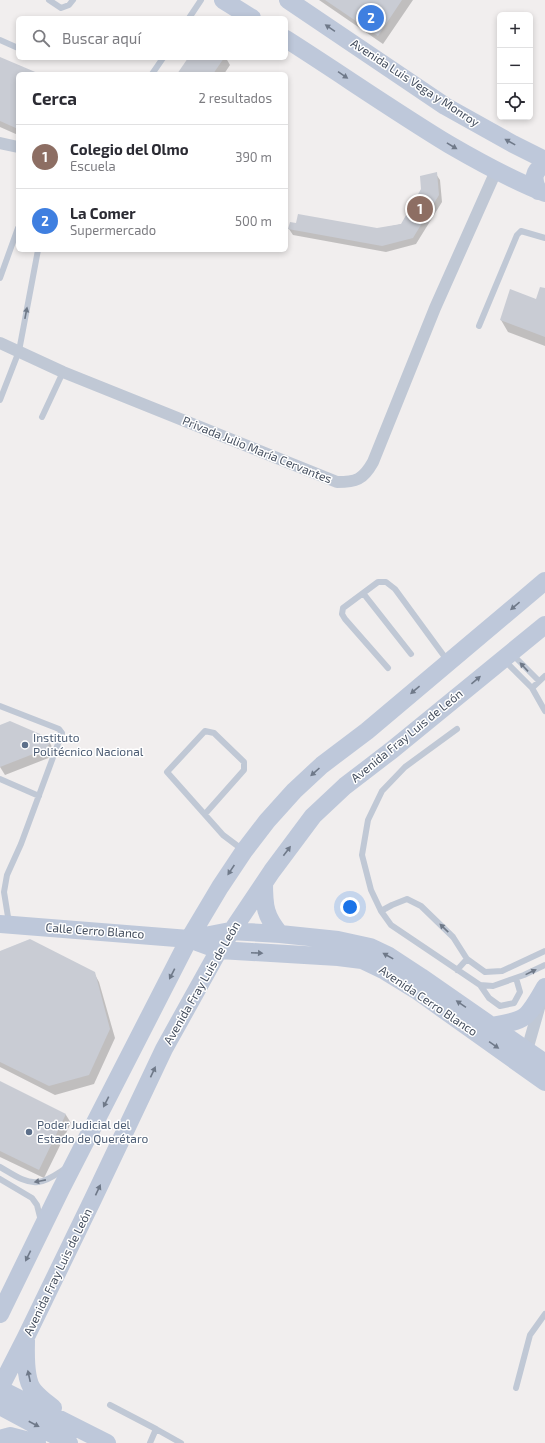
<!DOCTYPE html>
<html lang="es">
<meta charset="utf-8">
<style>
:root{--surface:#fff;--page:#f7f7f7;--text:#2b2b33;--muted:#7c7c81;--line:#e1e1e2;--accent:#044ef5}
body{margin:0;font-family:"Exo 2",sans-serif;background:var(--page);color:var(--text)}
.controls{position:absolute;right:12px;top:12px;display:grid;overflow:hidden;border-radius:6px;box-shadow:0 2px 6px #0003}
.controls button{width:36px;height:36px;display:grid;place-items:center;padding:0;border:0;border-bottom:1px solid var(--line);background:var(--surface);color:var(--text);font:20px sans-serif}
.you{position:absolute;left:350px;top:907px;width:14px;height:14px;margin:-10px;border:3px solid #fff;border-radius:50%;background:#1a73e8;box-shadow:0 0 0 6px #1a73e833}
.badge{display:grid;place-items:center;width:26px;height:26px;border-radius:50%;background:var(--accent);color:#fff;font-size:13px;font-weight:700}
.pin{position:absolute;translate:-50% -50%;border:2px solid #fff;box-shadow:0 1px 4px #0006}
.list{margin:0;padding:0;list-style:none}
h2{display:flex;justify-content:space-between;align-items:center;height:52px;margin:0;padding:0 16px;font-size:17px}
h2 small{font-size:13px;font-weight:400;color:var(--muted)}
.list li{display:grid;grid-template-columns:26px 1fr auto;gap:12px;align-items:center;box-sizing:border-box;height:64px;padding:0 16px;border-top:1px solid var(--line)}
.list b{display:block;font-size:15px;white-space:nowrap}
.list p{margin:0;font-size:13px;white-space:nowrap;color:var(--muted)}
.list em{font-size:13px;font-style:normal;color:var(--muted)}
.icon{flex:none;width:22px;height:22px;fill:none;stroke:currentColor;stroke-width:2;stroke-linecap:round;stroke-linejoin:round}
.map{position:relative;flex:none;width:545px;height:1443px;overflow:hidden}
.search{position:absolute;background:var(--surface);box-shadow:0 2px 6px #0003;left:16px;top:16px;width:272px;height:44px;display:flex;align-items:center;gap:10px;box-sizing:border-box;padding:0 14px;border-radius:6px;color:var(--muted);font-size:15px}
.panel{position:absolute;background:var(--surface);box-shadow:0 2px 6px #0003;left:16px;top:72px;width:272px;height:180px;border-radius:6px}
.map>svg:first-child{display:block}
.shadow{fill:#0003}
.building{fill:#c9ccd4}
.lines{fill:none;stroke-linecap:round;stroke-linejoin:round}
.lane{stroke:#c0c8d5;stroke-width:6}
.street{stroke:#c0c8d5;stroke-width:12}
.secondary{stroke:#bec8da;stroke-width:18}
.oneway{fill:#6f7989}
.oneway2{fill:#6f7988}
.service-dot{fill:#5c6f8a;stroke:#fff;stroke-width:1.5}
.labels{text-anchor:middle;stroke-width:3;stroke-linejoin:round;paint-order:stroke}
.street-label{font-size:12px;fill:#444e5e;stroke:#fff}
.service-label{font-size:12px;fill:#4e5e75;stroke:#fff;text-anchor:start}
</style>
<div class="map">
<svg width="545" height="1443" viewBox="0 0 545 1443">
<rect width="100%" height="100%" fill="#f1eeee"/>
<!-- shadow -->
<path class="shadow" d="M319 0H413L383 44Z
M0 58 37 74H18V135L0 127Z
M189 58H226L230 65 224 74H178Z
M436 174 440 180 442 202 416 244 386 252 293 235 289 229H377L402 224Z
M545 290V346L508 332 501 320 536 300Z
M0 726 47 738 55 752 51 757 5 775 0 767Z
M0 952 94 973 99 982 115 1038 94 1084 55 1095 0 1067Z
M0 1083 66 1115 71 1123 44 1178 0 1157Z"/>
<!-- building -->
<path class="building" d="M325 0H402L378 36Z
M0 57 40 74H18V129L0 121Z
M188 58H224L213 74H177Z
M437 172 439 195 413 238 382 246 288 229 290 222 296 223 298 214 377 228 401 224 421 189 420 176Z
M540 287 545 288V337L500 320 510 289 536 299Z
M10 721 47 737 50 743 46 749 0 767V725Z
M30 939 95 972 110 1029 89 1075 49 1086 0 1062V951Z
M0 1081 66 1114 39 1170 0 1151Z"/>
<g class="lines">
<!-- lane -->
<path class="lane" d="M49 0 61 8 69 5 73 0
M189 18 201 0
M0 40 18 48
M152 74 163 58
M0 278 18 228
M479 326 517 235 521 231 545 238
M0 400 19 351 38 250
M42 417 63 372
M363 593 411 654
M512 654 539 681
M505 661 532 688
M388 668 345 619 342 614 343 608 378 582H386L395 589 447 660
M545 676 532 688 545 711
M0 706 59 729 62 733 21 844 7 875 4 892 9 923
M457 729 405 767 382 791 368 820 362 855 371 890 381 911 391 925 480 985 493 986 524 975 545 965
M0 779 39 796
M205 814 244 770V762L214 733 205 731 167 772 223 835 243 850
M381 911 392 905 407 899 421 906 453 937 467 959 485 972 502 971 545 951
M457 970 467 959
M480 985 489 998 500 1006 514 1003 520 992 516 978
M0 1167C11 1173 25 1184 38 1182 48 1181 58 1173 66 1168
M0 1179 32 1198 37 1205 41 1221
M516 1388 530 1335 545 1314
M110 1405 156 1429
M150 1443 156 1429 181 1443"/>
<!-- street -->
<path class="street" d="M0 143 18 147
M0 343 63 372 337 482C356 482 363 480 373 462L435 308 496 171
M527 1050 541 1001"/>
<!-- secondary -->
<path class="secondary" d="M223 0 252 18
M288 0 445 106 513 144 545 160
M286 39C341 74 394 111 450 145 481 163 512 180 545 193
M538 191C533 179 532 172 545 164
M264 883C264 906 265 916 280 934
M0 924 189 939 219 950 338 957 362 960 385 971 416 990 545 1082
M189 939 230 931 280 934 338 940 370 947 389 956 421 977 545 1063
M492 1026C528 1020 527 1018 545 987
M0 1314 61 1189 189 939 220 887 244 851 267 821 294 791 322 765 367 731 545 581
M26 1340C26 1354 24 1380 34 1391 40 1398 47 1403 53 1408
M0 1388 26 1337 93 1199 164 1049 219 950 272 871 313 816 345 786 392 750 545 625
M0 1389 107 1443
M0 1406 69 1443
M0 1439 10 1436 37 1443"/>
</g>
<!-- one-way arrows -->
<defs><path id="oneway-solid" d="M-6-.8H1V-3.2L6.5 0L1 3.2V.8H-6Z"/></defs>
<g class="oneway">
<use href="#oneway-solid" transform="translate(330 28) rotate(-146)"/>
<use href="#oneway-solid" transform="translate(343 75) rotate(34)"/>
<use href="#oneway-solid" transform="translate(510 142) rotate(-151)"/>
<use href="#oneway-solid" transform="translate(452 146) rotate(31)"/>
<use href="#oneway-solid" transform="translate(515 606) rotate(140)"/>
<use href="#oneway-solid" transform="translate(476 680) rotate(-40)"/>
<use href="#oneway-solid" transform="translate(415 690) rotate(140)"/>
<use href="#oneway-solid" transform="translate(315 772) rotate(138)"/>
<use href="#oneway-solid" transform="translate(287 851) rotate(-53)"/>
<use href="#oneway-solid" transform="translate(231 870) rotate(124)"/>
<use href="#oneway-solid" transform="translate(257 953) rotate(3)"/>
<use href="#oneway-solid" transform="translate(388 956) rotate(-151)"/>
<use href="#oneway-solid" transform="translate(172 974) rotate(117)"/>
<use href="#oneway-solid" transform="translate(461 1004) rotate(-146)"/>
<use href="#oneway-solid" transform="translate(494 1045) rotate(35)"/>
<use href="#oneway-solid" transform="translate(153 1072) rotate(-65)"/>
<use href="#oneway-solid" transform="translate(106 1102) rotate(117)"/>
<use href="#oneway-solid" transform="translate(98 1190) rotate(-65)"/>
<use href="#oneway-solid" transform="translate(28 1256) rotate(116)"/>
<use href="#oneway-solid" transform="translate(29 1376) rotate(-102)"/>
<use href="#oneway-solid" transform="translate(34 1424) rotate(28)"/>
</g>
<g class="oneway2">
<use href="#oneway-solid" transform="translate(26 313) rotate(-79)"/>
<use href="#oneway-solid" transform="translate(524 667) rotate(-133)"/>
<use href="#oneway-solid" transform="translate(444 928) rotate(-136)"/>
<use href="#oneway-solid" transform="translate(531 972) rotate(-26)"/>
<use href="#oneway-solid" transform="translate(40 1181) rotate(169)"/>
</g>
<!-- markers -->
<g class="service-dot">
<circle cx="25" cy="745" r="4"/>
<circle cx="29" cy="1132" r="4"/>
</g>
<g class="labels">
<!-- street labels -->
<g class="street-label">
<text transform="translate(415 83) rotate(33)" y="4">Avenida Luis Vega y Monroy</text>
<text transform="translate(257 450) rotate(22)" y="4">Privada Julio María Cervantes</text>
<text transform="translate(407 736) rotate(-39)" y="4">Avenida Fray Luis de León</text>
<text transform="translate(95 931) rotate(4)" y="4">Calle Cerro Blanco</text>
<text transform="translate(202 983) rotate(-60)" y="4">Avenida Fray Luis de León</text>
<text transform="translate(428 1001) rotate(34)" y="4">Avenida Cerro Blanco</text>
<text transform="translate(58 1272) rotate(-64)" y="4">Avenida Fray Luis de León</text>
</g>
<!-- service labels -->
<g class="service-label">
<text x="33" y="742">Instituto<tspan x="33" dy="14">Politécnico Nacional</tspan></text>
<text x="37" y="1129">Poder Judicial del<tspan x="37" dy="14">Estado de Querétaro</tspan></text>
</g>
</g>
</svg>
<div class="controls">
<button>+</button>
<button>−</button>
<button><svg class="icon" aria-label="locate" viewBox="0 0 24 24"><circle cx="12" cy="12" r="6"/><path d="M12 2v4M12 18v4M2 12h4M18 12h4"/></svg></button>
</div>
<div class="you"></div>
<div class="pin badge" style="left:420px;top:209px;background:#8d6e63">1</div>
<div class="pin badge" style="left:371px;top:18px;background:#3f7fe0">2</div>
<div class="search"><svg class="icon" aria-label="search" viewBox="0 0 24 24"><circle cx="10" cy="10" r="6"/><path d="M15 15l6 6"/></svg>Buscar aquí</div>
<section class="panel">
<h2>Cerca<small>2 resultados</small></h2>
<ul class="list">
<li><span class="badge" style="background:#8d6e63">1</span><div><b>Colegio del Olmo</b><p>Escuela</p></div><em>390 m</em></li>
<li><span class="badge" style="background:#3f7fe0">2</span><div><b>La Comer</b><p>Supermercado</p></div><em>500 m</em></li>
</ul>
</section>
</div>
